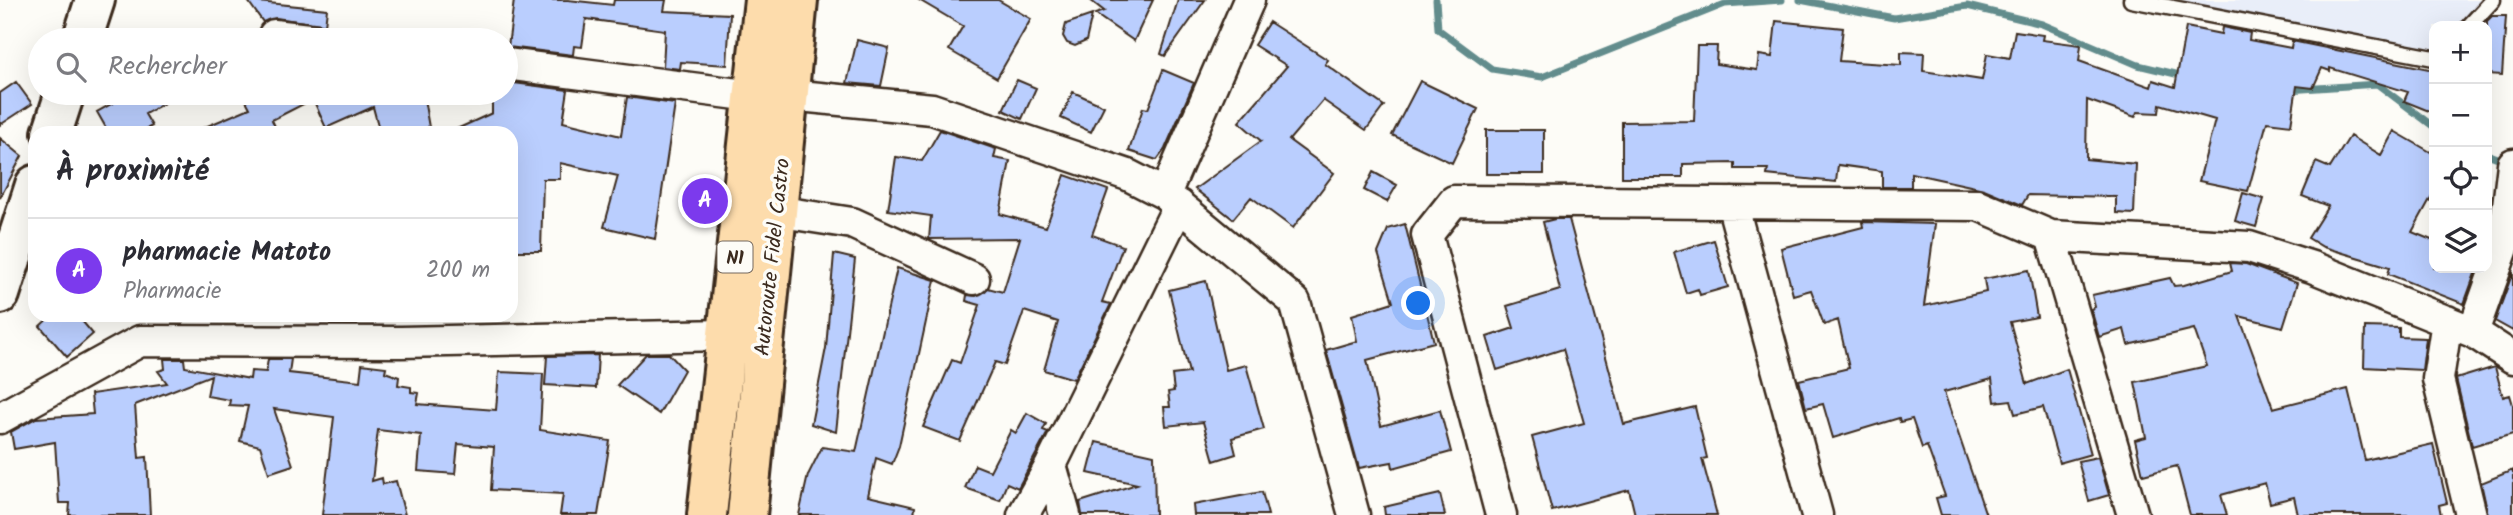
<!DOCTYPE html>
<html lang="fr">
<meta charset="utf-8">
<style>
:root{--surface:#fff;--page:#f2f2f3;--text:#2b2b33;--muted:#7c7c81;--line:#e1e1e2;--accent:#7c3aed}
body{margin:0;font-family:Kalam,sans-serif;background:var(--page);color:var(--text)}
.controls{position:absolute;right:21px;top:21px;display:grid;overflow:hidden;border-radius:14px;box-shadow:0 7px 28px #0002}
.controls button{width:63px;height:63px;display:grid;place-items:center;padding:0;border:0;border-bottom:2px solid var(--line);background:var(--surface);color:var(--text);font:35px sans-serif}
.you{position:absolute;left:1419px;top:304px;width:24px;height:24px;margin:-18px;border:5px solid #fff;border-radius:50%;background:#1a73e8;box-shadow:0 0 0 10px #1a73e833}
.badge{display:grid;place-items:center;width:46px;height:46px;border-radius:50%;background:var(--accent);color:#fff;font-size:23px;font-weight:700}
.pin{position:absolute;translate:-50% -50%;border:4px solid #fff;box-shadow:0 2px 7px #0006}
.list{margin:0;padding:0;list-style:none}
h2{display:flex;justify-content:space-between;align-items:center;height:91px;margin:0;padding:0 28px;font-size:30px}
h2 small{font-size:23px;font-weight:400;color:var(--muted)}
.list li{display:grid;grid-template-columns:46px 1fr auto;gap:21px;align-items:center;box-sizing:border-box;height:105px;padding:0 28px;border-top:2px solid var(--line)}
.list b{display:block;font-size:26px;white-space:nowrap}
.list p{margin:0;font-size:23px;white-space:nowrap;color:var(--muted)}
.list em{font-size:23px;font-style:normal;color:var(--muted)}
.icon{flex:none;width:38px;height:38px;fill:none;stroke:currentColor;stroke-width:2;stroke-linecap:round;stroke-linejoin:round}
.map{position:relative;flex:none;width:2513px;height:515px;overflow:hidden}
.search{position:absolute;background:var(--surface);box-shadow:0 7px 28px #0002;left:28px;top:28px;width:490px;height:77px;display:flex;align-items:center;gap:18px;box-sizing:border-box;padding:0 24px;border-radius:38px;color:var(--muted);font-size:26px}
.panel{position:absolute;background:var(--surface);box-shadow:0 7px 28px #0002;left:28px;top:126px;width:490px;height:196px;border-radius:21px}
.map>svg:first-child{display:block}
.built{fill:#e9eef9}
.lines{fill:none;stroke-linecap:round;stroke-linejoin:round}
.stream{stroke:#628c8c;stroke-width:7}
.building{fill:#bacefe;stroke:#3b2a1e;stroke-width:2}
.lane-casing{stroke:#3b2a1e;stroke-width:19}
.street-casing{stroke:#3b2a1e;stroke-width:35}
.secondary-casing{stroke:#3b2a1e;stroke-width:44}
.highway-casing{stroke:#3b2a1e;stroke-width:44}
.lane{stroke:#fdfcf7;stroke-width:14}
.street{stroke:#fdfcf7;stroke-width:30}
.secondary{stroke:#fdfcf7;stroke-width:38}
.highway{stroke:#fddcac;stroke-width:38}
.labels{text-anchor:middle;stroke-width:7;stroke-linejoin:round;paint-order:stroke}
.shield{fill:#fdfcf7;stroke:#75695f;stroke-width:2}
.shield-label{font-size:19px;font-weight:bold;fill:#3b2a1e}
.street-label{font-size:21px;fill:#3b2a1e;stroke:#fdfcf7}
</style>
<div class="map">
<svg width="2513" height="515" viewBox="0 0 2513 515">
<rect width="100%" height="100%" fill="#fdfcf7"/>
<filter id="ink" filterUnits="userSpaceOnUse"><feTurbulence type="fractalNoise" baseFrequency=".0143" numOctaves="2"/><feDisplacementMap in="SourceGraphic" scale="14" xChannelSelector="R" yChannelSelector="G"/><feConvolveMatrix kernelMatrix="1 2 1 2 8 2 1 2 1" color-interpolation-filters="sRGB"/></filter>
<g filter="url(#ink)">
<!-- built -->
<path class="built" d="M2167 0H2487L2464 26H2434V50Z"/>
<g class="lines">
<!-- stream -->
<path class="stream" d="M1436 0 1438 29 1492 69 1542 77 1725 4 1782 0
M1800 0 1894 18 1967 6 2042 24 2138 65 2184 76
M2288 90 2377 84 2434 127
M2487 154 2506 161"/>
</g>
<!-- building -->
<path class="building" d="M514 0H568L613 5 614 0H666L664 11 730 14 727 65 681 62 680 69 663 67 665 30 586 19 582 47 574 46 573 55 508 47Z
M919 0H998L1031 19 997 78 949 50 963 26Z
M1090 0H1153L1134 41 1095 14 1104 11Z
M1178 0H1205L1165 56 1161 54Z
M248 1 327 9 325 25 276 18 263 22Z
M1092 15 1086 41 1075 46 1067 43 1063 36 1066 24Z
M2492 16H2506L2502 75 2487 74V21Z
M1776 21 1843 28 1839 61 1901 65V52L1924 53 1923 71 1982 80 1987 54 2010 58 2015 31 2043 35 2042 40 2081 45 2079 61 2151 87 2153 80 2175 87 2186 27 2221 34 2222 27 2250 33 2249 40 2291 48 2292 41 2434 70V113L2404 101 2408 92 2330 68V71L2322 68 2313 88 2297 86 2291 125 2267 122 2248 191 2199 181 2215 120 2160 104 2159 113 2137 112 2135 117 2087 100 2086 159 2136 164 2134 214 2116 213V197L2028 195 2022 205 1984 189 1911 173V187H1882V171L1838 165 1836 182 1767 175 1768 169H1735V163L1683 164V177H1622V122L1694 121 1697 46H1717L1716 64 1757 70 1759 55 1772 57Z
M1269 22 1328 60 1325 64 1384 106 1366 130 1323 100 1289 140 1334 173 1293 228 1251 197 1233 219 1195 189 1261 141 1239 122 1287 66 1254 45Z
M857 40 889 48 881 86 847 83Z
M1163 70 1194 83 1165 149 1157 160 1129 151 1143 108 1148 109Z
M1017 80 1036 88 1022 119 1003 110Z
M1420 81 1478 109 1452 163 1392 135Z
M16 82 32 104 0 125V93Z
M506 82 568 90 563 122 621 136 627 97 675 104 655 239 604 227 618 176 560 163V179H543L541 251H511V133H448L492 113V93H506Z
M1073 92 1104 106 1091 132 1061 118Z
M131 93H182L145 114 152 126 139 133H109L97 112Z
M242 93H408L409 101 424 99 430 133H380L373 107 326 128 313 99 272 120 278 133H191L250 108Z
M940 130 996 149 994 158 1010 161 1000 214 1046 227 1065 175 1108 190 1092 235 1123 246 1102 302 1111 304 1074 379 1044 370 1058 322 1024 311 1005 365 995 362 960 441 923 427 952 360 960 363 980 305 966 301 967 295 976 296 988 288 1003 292 1020 238 929 239 931 216 888 210 896 157 922 161Z
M1486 130H1544V174H1486Z
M2394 131 2434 154V192L2412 232 2434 241V268H2477L2464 304 2388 274 2390 267 2323 247 2308 238 2328 206 2302 196 2316 162 2330 168 2350 136 2381 155Z
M0 138 22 156 0 198Z
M1373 172 1397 185 1387 202 1364 190Z
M2243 193 2264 199 2256 227 2235 221Z
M1555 219H1569L1624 424 1695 407 1707 458 1702 459 1717 515H1635L1629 490 1552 511 1532 437 1584 423 1563 349 1497 370 1487 337 1514 328 1507 306 1560 290 1543 222Z
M1862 222 1935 224 1924 306 1986 292 1984 279 2029 270 2037 317 2010 322 2027 384 2067 369 2091 454 2059 463 2043 407 2015 414 2011 400 1995 402 1992 379 1944 392 1986 515H1941L1936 498 1945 496 1927 446 1922 448 1912 419 1900 422 1899 418 1833 438 1823 404 1806 408 1799 380 1849 368 1838 320 1824 325 1811 290 1793 295 1781 248 1863 227Z
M1405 224 1434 342 1367 360 1381 426 1440 410 1451 452 1393 468 1392 462 1359 468 1326 350 1357 341 1352 315 1393 302 1378 253 1388 229Z
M1714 240 1728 287 1700 295 1698 289 1686 293 1674 252Z
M834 254 855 259 836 432 811 424 826 348Z
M2230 263 2246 264 2297 283 2283 327 2239 316 2273 408 2348 389 2365 460 2433 444 2447 503 2439 505 2441 515H2298L2294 497 2270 503 2265 483 2221 495 2227 515H2190L2177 466 2143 475 2135 440 2146 437 2135 382 2207 366 2194 329 2128 345 2124 329 2099 337 2091 309 2095 307 2092 295 2170 278 2174 286 2184 285 2232 271Z
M897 268 935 280 899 446 892 464 876 458 868 496 915 507 914 515H799L808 475 822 447 856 452Z
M2513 272V331L2495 321Z
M1206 281 1226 370 1246 365 1264 429 1232 438 1236 454 1214 461 1203 422 1166 426 1164 407H1170L1168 392 1174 391 1172 375 1189 373 1169 290Z
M52 315H77L93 334 67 357 40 326Z
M2365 327 2399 328V337L2426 338 2422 370 2364 367Z
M646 354H669L684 370 659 414 617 385Z
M598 355 596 388 545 385 547 356Z
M164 359H184L185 367 250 379 251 371 266 372 268 359H291L289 373 360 381 362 364 386 367 385 372 399 377 398 385 411 387V392L419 393 417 404 496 410 499 372 543 374 540 430 610 441 598 515H560L563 494 491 490 494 447 458 444 455 474 418 471 421 435 378 430 372 481 382 478 383 484 396 481 405 515H322L334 417 274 409 293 465 269 473 260 446 240 441 248 406 229 405 230 400 207 396 211 375 135 405 139 458 147 457 150 515H69L70 503H59L55 442 14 449 11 432 36 418 93 414 91 394 167 383 158 371 165 369Z
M2495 367 2503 397 2510 395 2513 405V434L2472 446 2456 379Z
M1027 413 1046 424 1043 430 1048 432 1018 488 1007 483 1000 500 965 488 975 465 990 471 1011 430 1016 433Z
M1096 442 1154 455 1155 515H1082L1080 502 1137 484 1088 473Z
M2098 457 2109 495 2089 501 2078 461Z
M2513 470V515H2488L2481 483Z
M1262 492 1268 515H1194L1193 505Z
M1440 494 1445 515H1385L1384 507Z"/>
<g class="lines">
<!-- lane casing -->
<g class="lane-casing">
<path id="lane" d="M2131 0 2434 58
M2469 26 2493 0"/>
</g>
<!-- street casing -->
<g class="street-casing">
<path id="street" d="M274 35 317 40
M506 64 753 96
M789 95 932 109 1128 175 1165 194 1295 302 1354 515
M1165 194 1249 0
M1732 203 1817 515
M775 211 852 223 974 279
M2051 236 2133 515
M2447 321 2438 379 2471 515
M2473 332 2503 248 2513 164
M0 418 140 341 401 342 726 335
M1023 515 1051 465
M1065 515 1051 465 1179 205
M1501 515 1427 235 1454 201 1978 205 2051 236 2249 247 2312 267 2473 332 2513 358"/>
</g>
<!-- secondary casing -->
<g class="secondary-casing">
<path id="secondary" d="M82 40 95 0
M52 133 65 93
M0 294 35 185"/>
</g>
<!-- highway casing -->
<g class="highway-casing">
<path id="highway" d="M707 515 764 0
M747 515 798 0"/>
</g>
<!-- lane -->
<use href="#lane" class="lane"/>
<!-- street -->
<use href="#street" class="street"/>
<!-- secondary -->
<use href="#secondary" class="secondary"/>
<!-- highway -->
<use href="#highway" class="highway"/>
</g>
</g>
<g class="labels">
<!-- shield labels -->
<rect class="shield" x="717.5" y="241.5" width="35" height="31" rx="5"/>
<g class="shield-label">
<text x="735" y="264">N1</text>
</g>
<!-- street labels -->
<g class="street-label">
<text transform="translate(772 257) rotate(-84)" y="7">Autoroute Fidel Castro</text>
</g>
</g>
</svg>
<div class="controls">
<button>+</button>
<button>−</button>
<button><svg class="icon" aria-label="locate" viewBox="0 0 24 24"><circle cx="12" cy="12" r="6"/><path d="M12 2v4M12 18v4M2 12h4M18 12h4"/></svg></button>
<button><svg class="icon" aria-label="layers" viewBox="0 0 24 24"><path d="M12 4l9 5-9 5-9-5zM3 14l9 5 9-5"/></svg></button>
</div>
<div class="you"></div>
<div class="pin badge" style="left:705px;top:201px">A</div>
<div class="search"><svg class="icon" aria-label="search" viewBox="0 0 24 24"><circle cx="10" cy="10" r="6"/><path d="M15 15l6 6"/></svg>Rechercher</div>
<section class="panel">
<h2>À proximité<small></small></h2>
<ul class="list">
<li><span class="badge">A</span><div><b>pharmacie Matoto</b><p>Pharmacie</p></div><em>200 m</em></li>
</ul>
</section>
</div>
